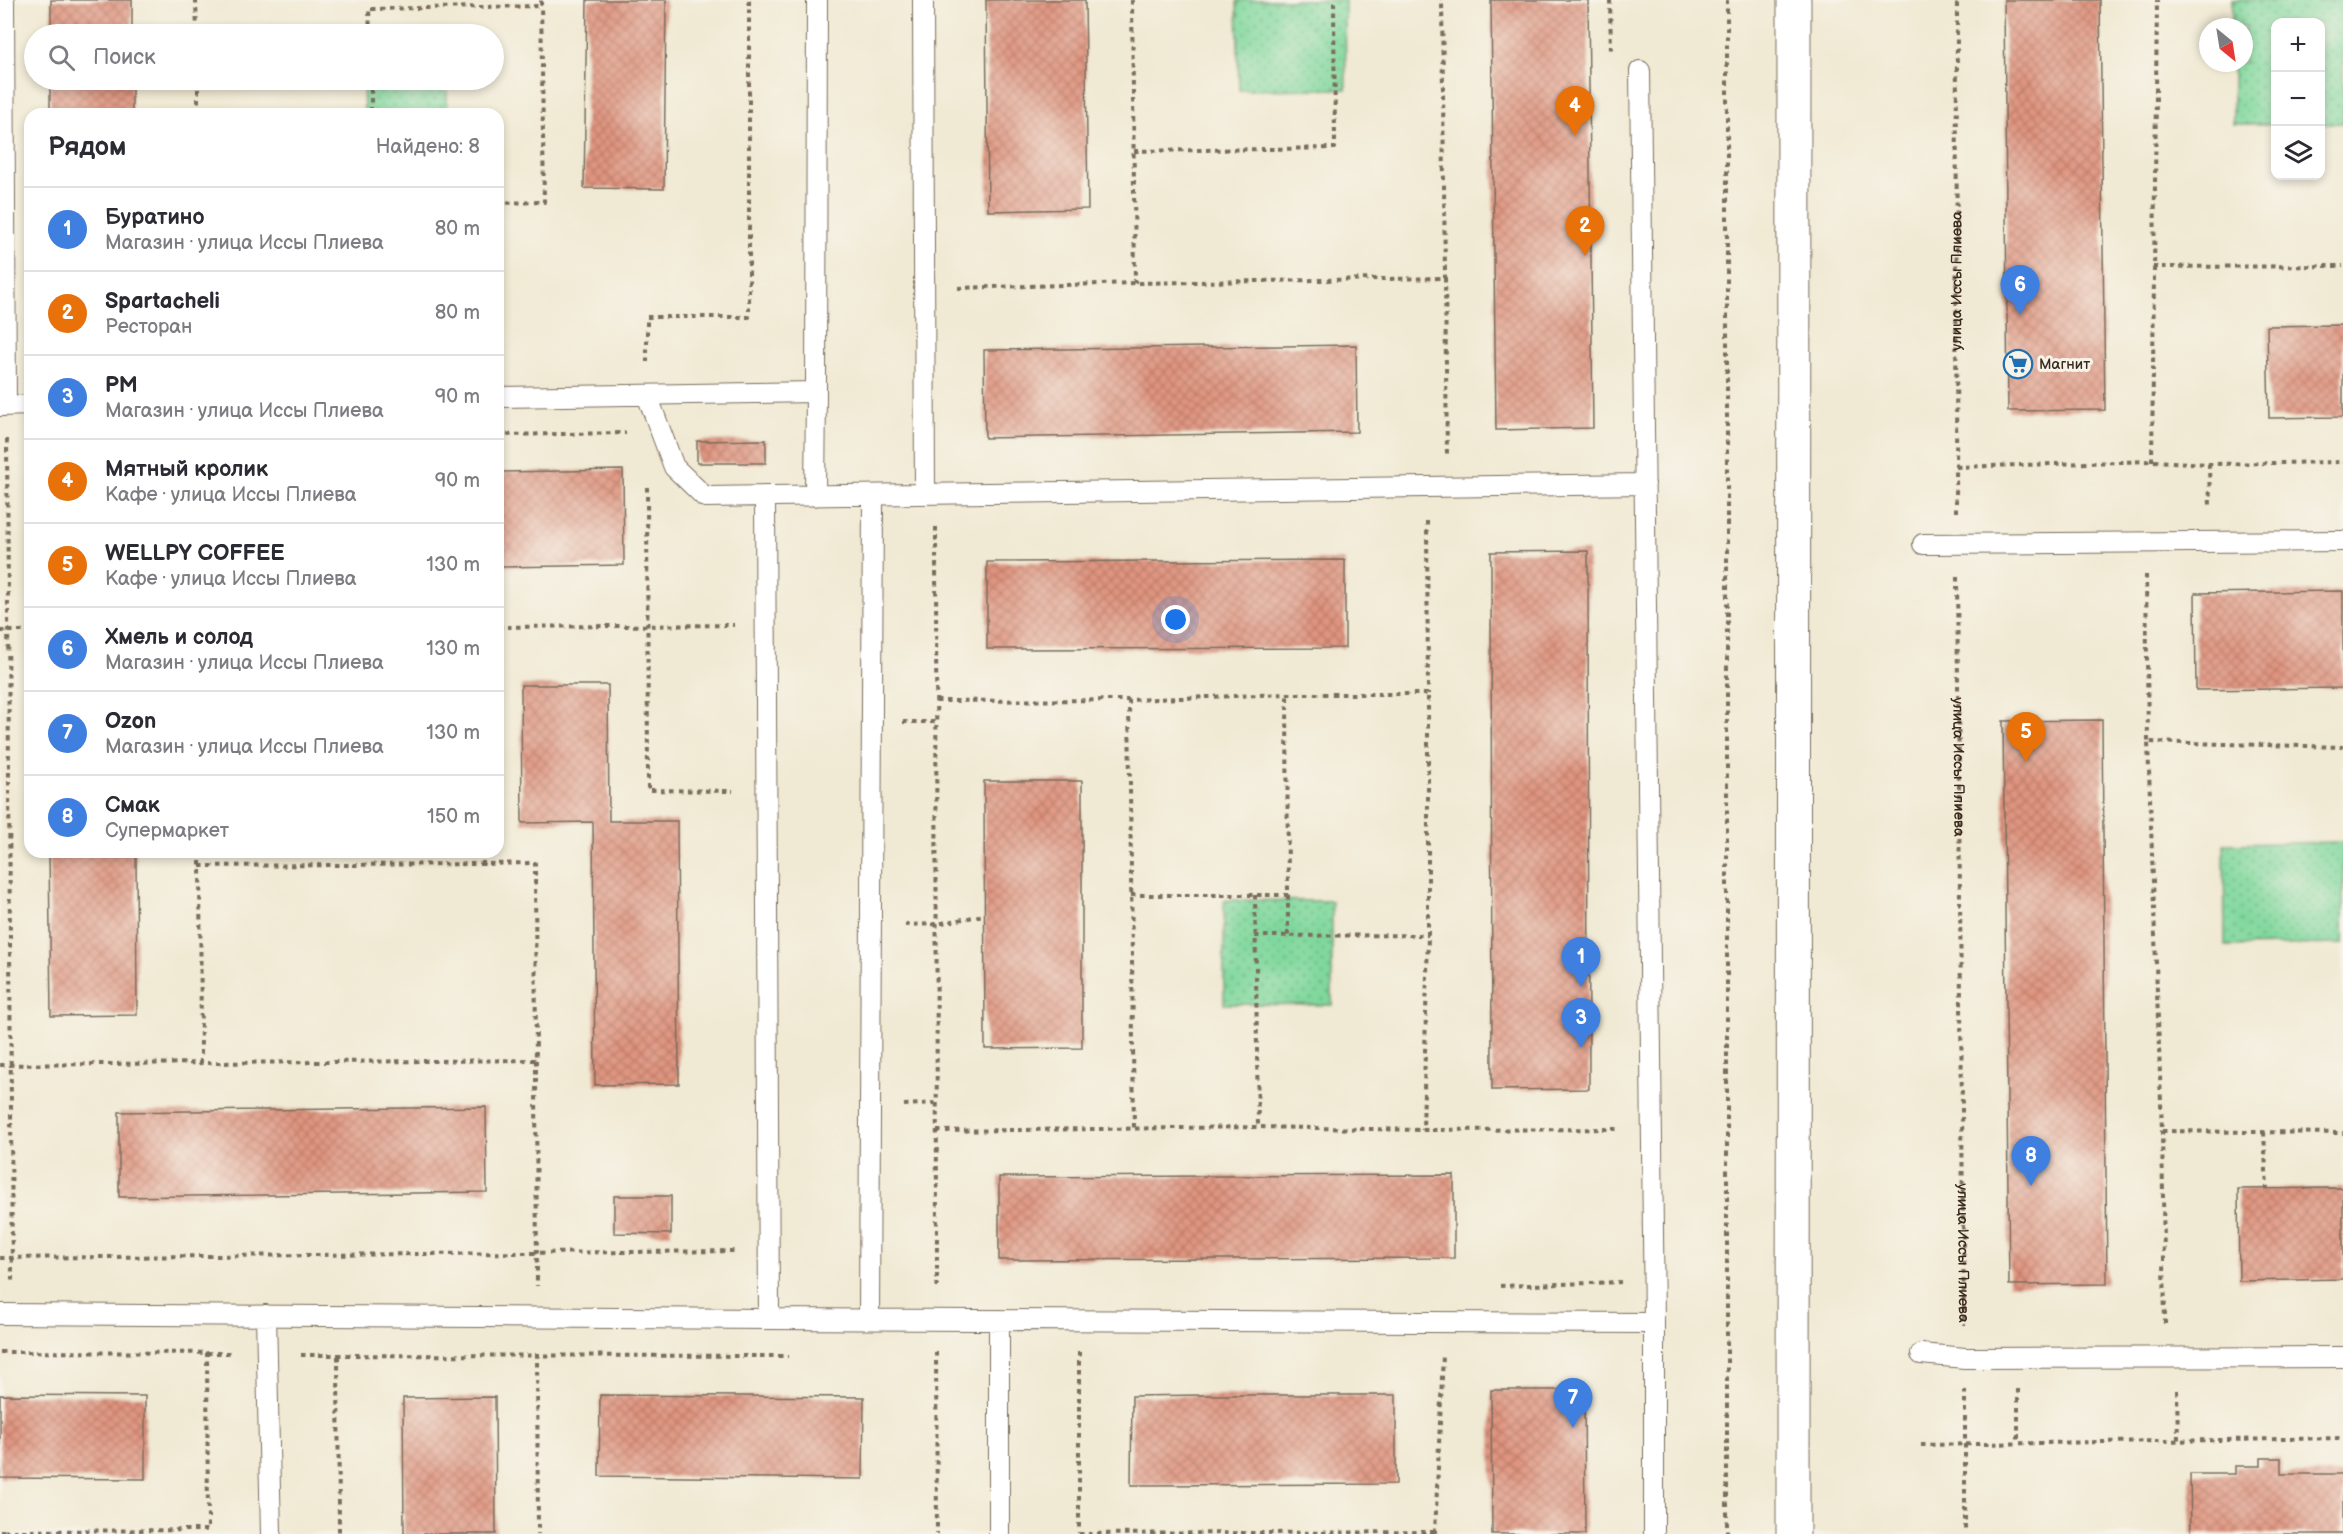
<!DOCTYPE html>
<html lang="ru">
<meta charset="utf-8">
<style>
:root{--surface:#fff;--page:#f7f7f7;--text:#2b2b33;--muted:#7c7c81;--line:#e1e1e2;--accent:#db2777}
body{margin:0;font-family:"Balsamiq Sans",sans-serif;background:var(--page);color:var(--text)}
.controls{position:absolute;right:18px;top:18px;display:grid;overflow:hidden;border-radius:12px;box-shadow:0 3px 9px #0003}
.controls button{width:54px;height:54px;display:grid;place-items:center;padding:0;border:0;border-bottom:2px solid var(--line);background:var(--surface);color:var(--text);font:30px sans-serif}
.compass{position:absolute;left:2199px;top:18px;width:54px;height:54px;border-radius:50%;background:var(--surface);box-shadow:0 3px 9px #0003;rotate:150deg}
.you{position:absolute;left:1176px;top:620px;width:21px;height:21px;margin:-15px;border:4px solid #fff;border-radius:50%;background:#1a73e8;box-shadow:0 0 0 9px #1a73e833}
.badge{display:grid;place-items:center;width:39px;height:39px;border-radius:50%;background:var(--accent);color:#fff;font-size:20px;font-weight:700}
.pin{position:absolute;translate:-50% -50px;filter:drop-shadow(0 2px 3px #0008)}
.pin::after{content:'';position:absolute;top:32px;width:21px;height:18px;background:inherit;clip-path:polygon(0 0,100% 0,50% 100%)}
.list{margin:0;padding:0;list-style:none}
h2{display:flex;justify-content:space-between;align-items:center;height:78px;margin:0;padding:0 24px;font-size:26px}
h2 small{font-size:20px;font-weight:400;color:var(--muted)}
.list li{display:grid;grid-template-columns:39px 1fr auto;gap:18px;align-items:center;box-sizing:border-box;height:84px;padding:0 24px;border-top:2px solid var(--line)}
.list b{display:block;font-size:22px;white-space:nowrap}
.list p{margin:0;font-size:20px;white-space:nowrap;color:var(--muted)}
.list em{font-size:20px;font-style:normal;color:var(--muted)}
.icon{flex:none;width:33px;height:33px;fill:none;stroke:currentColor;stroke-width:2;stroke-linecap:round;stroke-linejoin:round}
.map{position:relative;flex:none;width:2343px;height:1534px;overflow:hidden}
.search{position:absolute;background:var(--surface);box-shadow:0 3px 9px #0003;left:24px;top:24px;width:480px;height:66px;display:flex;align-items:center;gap:15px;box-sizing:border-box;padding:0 21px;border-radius:33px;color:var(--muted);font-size:22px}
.panel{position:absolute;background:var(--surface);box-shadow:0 3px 9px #0003;left:24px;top:108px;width:480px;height:750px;border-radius:18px}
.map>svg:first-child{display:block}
.park{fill:url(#park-dots);stroke:#5e815e;stroke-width:1.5}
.building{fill:url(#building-cross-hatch)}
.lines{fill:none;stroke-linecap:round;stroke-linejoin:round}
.lane-casing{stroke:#7a6d5d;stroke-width:22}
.street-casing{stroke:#7a6d5d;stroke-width:35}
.path{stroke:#7a6d5d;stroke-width:4;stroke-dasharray:4.5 4.5;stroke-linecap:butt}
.lane{stroke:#fff;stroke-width:20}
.street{stroke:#fff;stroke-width:33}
.labels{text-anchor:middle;stroke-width:6;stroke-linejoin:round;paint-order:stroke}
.street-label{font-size:15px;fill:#3b2a1e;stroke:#f7f3e8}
.poi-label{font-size:15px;fill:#3b2a1e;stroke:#f7f3e8;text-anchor:start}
</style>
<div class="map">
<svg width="2343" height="1534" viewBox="0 0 2343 1534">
<defs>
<pattern id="park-dots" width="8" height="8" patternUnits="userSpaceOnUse" patternTransform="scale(1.5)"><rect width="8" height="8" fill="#80d89d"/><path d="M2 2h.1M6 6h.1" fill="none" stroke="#6aaf7f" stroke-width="1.8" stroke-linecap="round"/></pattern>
<pattern id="building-cross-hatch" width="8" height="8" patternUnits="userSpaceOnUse" patternTransform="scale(1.5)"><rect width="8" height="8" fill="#e09580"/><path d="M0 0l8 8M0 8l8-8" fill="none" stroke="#b77a68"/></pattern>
</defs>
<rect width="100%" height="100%" fill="#f7f3e8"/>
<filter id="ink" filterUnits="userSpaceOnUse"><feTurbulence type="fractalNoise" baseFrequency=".0167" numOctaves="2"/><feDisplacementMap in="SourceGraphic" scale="12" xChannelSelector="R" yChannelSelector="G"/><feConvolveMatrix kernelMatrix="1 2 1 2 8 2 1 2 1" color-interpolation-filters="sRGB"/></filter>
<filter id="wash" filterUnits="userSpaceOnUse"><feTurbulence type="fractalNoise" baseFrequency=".008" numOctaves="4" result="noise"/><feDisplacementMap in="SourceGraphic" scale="24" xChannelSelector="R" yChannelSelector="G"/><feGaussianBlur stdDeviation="1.35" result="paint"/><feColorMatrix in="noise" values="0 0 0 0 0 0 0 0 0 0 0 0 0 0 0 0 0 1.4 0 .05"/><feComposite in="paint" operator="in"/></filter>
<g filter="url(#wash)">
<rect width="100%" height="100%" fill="#f0e9d3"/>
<!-- park -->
<path class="park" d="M1237 0H1345L1346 89 1239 90Z
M2232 0H2343V123L2321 124 2320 22H2276L2275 124H2233V63H2244V27H2232Z
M363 80H447V114H364Z
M2343 842V944L2225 946 2224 844Z
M1224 900 1332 901V1005L1224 1004Z"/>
<g id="blocks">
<!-- building -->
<path class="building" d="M51 0H132V34H51Z
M587 0H666L664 189 584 188Z
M986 0H1085L1088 209 988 211Z
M1491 0H1588L1593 428 1496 430Z
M2004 0H2100L2105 410 2008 411Z
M50 80H132V114H50Z
M2343 325V417L2269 418 2267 326Z
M1356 345 1357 432 985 438 984 350Z
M766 440V463H697V441Z
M623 470 624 565 498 567V472Z
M1588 551 1589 1089 1492 1090 1491 552Z
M1345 560V648L987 649V562Z
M2343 591V688L2196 690 2195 593Z
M521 685H608L609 821H677L679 1084 595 1085 593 822 522 823Z
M2102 720 2107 1284 2009 1285 2003 721Z
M984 781H1082V1048L985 1049Z
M49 852H136L137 1015 51 1016Z
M486 1107 487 1192 119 1197V1112Z
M1454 1175V1258L999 1260V1177Z
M2343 1188V1279L2239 1281 2238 1189Z
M614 1196H671V1234L614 1233Z
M1491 1390H1584L1585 1534H1492Z
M0 1395 145 1396V1479L0 1478Z
M600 1395 864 1397 863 1479 599 1476Z
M1205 1395H1396V1484L1131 1485 1132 1396Z
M495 1397 496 1534H404L403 1398Z
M2261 1458H2281V1474H2343V1534H2191L2190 1474H2235V1466H2261Z"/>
</g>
</g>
<g filter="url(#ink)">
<use href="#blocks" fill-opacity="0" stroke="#7a6d5d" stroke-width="1.5"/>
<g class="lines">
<!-- lane casing -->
<g class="lane-casing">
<path id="lane" d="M4 0 6 406
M923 0 925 494
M1640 71 1654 1323V1534
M647 395 674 467 705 497 1645 484
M498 397 816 392 817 0
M0 406 30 405
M815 496 816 392
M1923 544 2343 541
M0 1314 769 1319 765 496
M266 1315 271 1534
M769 1319 1654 1323
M869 1319 873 495
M1921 1354 1965 1358 2343 1357
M999 1534V1320"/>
</g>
<!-- street casing -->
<g class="street-casing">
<path id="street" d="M1793 1534 1794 0"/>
</g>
<!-- path -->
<g class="path">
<path d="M196 0 197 34"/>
<path d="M1132 0 1135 283"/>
<path d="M1610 0 1611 53"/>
<path d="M370 34 369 9 541 6"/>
<path d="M198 80V114"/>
<path d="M371 80V114"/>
<path d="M1134 151 1335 148 1334 0"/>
<path d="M498 203 544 202 541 0"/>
<path d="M2153 267 2343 266"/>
<path d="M1445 278 1447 455"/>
<path d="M958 288 1135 283 1445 278 1442 0"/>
<path d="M647 362V317H749V0"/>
<path d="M498 435 626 433"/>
<path d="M7 439 12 1281"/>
<path d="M2152 461 2157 0"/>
<path d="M2209 464 2210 508"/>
<path d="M1956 467 2152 461 2209 464 2343 462"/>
<path d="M647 487 648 790 733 791"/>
<path id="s1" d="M1956 512 1957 0"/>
<path d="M1427 521 1428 694"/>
<path d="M936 527 937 1287"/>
<path d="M2146 575 2148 742"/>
<path id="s2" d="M1957 577 1964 1325"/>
<path d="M498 627 734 625"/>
<path d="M0 631H30"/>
<path d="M1129 700 1134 1130"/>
<path d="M936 701 1129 700 1287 694H1428V935L1423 1130"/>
<path d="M903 722H935"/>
<path d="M200 852 201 1063"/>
<path d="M483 852V864L535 863 537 1286"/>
<path d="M200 866 483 864"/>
<path d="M1131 895H1288L1287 694"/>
<path d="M1255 895 1258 1127"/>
<path d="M1288 895V936"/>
<path d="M905 925 937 924 984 915"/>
<path d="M1255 936 1428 935"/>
<path d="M0 1065 536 1060"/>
<path d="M904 1105 936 1103"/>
<path d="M937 1131 1258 1127 1423 1130 1619 1129"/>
<path d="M2162 1131 2343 1133"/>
<path d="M2264 1132 2267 1189"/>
<path d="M0 1258 735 1251"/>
<path d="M1500 1286 1621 1282"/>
<path d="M2165 1324 2162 1131 2148 742 2343 747"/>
<path d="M0 1352 233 1353"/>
<path d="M936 1352 937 1534"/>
<path d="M1079 1352V1533"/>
<path d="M537 1353 538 1534"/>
<path d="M301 1355 788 1356"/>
<path d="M338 1356 339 1534"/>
<path d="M2018 1389V1442"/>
<path d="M1965 1390V1534"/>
<path d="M2177 1390 2178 1441"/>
<path d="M1921 1445 2343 1438"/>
<path d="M0 1531H7"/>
<path d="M1435 1533 1443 1355"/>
<path d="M7 1534V1531L208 1530 207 1350"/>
<path d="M1079 1534 1435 1532"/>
<path d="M1727 1534V0"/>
</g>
<!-- lane -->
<use href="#lane" class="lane"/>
<!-- street -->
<use href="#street" class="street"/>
</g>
</g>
<!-- icons -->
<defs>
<g id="supermarket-ring" transform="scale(1.5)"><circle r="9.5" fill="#f7f3e8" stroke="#1f6fb2" stroke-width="1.5"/><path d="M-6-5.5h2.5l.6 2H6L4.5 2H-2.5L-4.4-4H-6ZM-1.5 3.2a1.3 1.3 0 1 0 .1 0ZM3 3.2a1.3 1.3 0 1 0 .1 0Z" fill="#1f6fb2"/></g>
</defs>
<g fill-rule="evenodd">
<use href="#supermarket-ring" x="2018" y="364"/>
</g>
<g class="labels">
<!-- street labels -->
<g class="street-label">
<text dy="5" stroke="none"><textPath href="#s1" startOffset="231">улица Иссы Плиева</textPath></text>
<text dy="5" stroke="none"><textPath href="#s2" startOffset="190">улица Иссы Плиева</textPath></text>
<text dy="5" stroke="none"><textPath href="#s2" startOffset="676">улица Иссы Плиева</textPath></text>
</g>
<!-- poi labels -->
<g class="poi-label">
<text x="2039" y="369">Магнит</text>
</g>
</g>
</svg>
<div class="controls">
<button>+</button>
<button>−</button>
<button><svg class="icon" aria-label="layers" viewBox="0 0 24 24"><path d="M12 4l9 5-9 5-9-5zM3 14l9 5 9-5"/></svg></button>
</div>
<svg class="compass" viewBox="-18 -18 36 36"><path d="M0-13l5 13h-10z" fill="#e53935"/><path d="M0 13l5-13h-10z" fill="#7c7c81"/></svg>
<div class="you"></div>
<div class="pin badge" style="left:1581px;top:987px;background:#3f7fe0">1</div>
<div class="pin badge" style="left:1585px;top:256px;background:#e8710a">2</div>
<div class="pin badge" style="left:1581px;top:1048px;background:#3f7fe0">3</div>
<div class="pin badge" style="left:1575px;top:136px;background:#e8710a">4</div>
<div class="pin badge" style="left:2026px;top:762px;background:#e8710a">5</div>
<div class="pin badge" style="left:2020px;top:315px;background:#3f7fe0">6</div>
<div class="pin badge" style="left:1573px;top:1428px;background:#3f7fe0">7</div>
<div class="pin badge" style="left:2031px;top:1186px;background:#3f7fe0">8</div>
<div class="search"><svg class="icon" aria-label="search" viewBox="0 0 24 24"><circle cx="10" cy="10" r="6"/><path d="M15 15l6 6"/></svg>Поиск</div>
<section class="panel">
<h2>Рядом<small>Найдено: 8</small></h2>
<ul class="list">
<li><span class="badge" style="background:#3f7fe0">1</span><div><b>Буратино</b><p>Магазин · улица Иссы Плиева</p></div><em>80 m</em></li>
<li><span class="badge" style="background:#e8710a">2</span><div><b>Spartacheli</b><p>Ресторан</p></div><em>80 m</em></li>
<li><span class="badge" style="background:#3f7fe0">3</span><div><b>PM</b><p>Магазин · улица Иссы Плиева</p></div><em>90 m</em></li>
<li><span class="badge" style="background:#e8710a">4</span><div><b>Мятный кролик</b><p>Кафе · улица Иссы Плиева</p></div><em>90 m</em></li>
<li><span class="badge" style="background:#e8710a">5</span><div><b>WELLPY COFFEE</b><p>Кафе · улица Иссы Плиева</p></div><em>130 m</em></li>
<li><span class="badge" style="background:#3f7fe0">6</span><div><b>Хмель и солод</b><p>Магазин · улица Иссы Плиева</p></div><em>130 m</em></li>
<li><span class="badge" style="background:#3f7fe0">7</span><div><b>Ozon</b><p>Магазин · улица Иссы Плиева</p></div><em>130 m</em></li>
<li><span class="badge" style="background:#3f7fe0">8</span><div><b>Смак</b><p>Супермаркет</p></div><em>150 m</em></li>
</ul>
</section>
</div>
